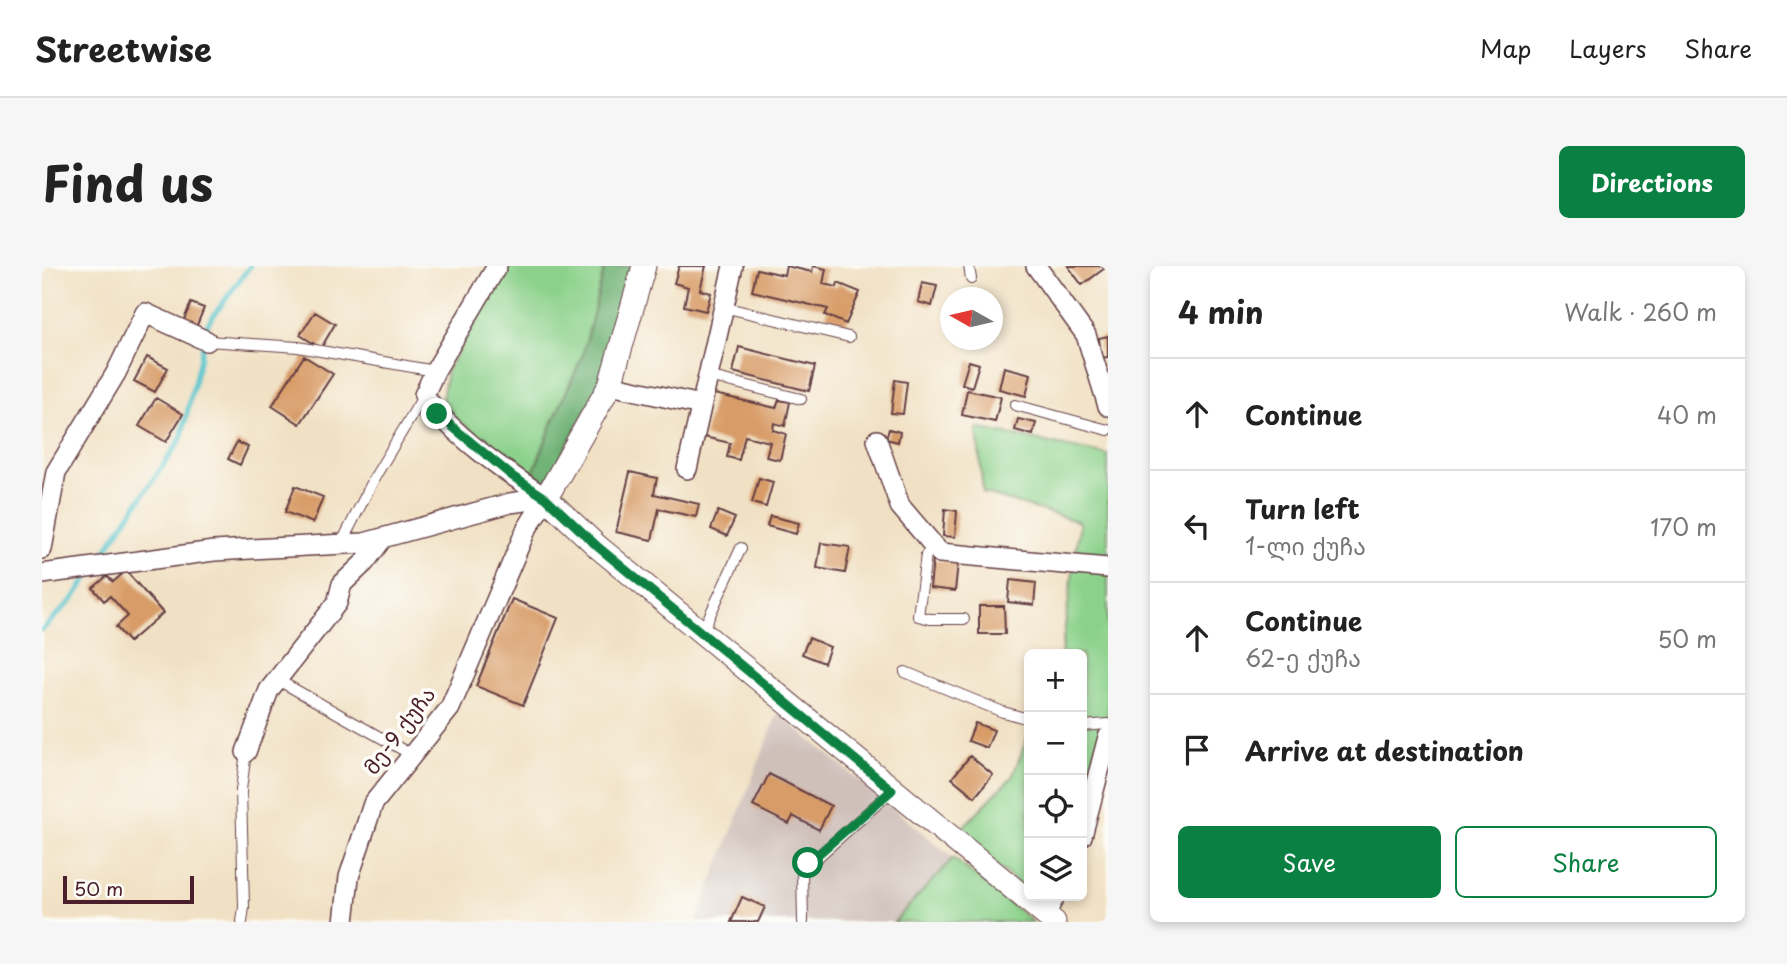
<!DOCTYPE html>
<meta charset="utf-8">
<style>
:root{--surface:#fff;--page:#f6f6f6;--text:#222;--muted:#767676;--line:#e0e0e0;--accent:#0b8043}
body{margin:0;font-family:"Playpen Sans","Noto Sans Georgian",sans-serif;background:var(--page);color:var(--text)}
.controls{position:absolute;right:21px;bottom:21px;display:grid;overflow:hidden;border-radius:10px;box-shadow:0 4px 10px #0003}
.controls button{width:63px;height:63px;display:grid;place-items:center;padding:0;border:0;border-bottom:2px solid var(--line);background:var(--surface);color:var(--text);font:35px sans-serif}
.compass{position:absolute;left:898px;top:21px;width:63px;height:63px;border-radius:50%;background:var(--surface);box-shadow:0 4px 10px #0003;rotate:278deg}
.scale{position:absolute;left:21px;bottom:18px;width:131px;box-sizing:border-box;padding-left:7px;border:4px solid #4a1f2b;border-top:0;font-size:19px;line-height:24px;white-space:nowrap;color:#4a1f2b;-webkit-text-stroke:5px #fdfcf7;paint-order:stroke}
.stop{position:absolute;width:21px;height:21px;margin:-16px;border:5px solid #0b8043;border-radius:50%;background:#fff}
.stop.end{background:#0b8043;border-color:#fff;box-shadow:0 2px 7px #0008}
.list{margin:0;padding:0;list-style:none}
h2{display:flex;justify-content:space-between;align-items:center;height:91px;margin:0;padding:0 28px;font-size:30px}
h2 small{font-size:23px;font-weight:400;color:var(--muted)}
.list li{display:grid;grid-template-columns:46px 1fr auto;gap:21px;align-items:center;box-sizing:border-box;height:112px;padding:0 28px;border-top:2px solid var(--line)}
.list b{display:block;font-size:26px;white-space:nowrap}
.list p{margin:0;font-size:23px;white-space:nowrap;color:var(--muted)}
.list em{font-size:23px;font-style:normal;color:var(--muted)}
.actions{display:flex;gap:14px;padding:21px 28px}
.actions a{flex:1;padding:16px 0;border:2px solid var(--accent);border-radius:10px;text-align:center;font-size:24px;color:var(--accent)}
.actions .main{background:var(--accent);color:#fff}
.icon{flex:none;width:38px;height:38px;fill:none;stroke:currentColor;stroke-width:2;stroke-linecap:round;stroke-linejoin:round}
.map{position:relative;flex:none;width:1066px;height:656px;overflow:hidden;border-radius:10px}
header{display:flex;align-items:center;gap:42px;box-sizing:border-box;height:98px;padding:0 35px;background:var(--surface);border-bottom:2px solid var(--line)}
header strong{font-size:33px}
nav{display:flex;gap:38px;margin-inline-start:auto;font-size:24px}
.intro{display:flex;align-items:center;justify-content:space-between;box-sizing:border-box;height:168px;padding:0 42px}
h1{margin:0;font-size:49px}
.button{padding:18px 32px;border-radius:10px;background:var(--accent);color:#fff;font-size:24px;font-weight:700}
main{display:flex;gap:42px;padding:0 42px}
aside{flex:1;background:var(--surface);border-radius:10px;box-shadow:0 4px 10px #0003}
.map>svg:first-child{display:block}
.industrial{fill:#cfc0ba}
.green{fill:#8cd18b;stroke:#6b785b;stroke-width:2}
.forest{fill:#71b377;stroke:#5e6951;stroke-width:2}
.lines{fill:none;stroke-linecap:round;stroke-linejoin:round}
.stream{stroke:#57c5cc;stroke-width:5}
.building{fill:#d89c68}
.service-casing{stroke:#633c42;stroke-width:12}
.minor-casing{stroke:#633c42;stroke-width:22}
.tertiary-casing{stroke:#633c42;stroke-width:25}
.service{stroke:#fff;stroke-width:10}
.minor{stroke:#fff;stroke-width:19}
.tertiary{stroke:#fff;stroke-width:23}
.route{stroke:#0b8043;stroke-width:9}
.labels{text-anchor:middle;stroke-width:7;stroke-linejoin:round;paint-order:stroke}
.street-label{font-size:21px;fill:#4a1f2b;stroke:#fdfcf7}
</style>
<header>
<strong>Streetwise</strong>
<nav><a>Map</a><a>Layers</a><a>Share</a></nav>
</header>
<div class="intro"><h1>Find us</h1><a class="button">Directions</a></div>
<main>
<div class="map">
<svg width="1066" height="656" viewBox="0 0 1066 656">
<rect width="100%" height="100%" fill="#fdfcf7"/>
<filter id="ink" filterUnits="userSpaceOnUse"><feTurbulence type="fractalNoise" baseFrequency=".0143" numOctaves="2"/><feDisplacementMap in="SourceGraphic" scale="14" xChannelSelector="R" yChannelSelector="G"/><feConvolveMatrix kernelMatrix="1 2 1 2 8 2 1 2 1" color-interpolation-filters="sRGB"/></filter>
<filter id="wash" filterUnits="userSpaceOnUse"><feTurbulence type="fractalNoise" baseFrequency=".00686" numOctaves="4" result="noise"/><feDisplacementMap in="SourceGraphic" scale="28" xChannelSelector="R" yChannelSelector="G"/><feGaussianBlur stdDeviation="1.57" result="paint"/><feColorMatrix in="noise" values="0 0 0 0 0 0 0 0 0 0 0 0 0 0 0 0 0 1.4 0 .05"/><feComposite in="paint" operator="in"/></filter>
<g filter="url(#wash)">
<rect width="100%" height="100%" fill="#f1e1c4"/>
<!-- industrial -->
<path class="industrial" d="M736 447 911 592 852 656H654Z"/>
<!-- green -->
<path class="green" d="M464 0H563L541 89 511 156 490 210 413 152 400 133 405 105Z
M935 162 1066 189V445L1040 545V388H1019L1038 256 941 227Z
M987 468V627L916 566 970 511Z
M911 592 991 656H852Z"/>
<!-- forest -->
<path class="forest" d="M563 0H588L556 121 505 217 490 210 511 156 541 89Z"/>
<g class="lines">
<!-- stream -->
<path class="stream" d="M57 294 139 173 166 57 208 0
M0 364 32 332 48 308"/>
</g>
<g id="blocks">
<!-- building -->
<path class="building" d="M637 0H664L658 24 669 27 664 45 642 40 646 21 632 17Z
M744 0 770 6 771 0 784 3 781 18 795 21 796 17 818 26 804 58 783 49 786 43 710 25 715 3 742 9Z
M1026 0H1062L1063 2 1040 19Z
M880 17 895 20 890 40 876 36Z
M149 37 162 42 153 64 140 58Z
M273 46 293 58 279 82 258 69Z
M1066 70V91L1059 92 1057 72Z
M697 81 773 100 767 125 691 106Z
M262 90 291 108 258 158 230 140Z
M105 91 126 102 113 126 92 115Z
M927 95 937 98 930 121 920 118Z
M962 101 989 108 984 130 957 123Z
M853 114 865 116 861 148 849 147Z
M925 124 959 131 953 156 920 149Z
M672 128 734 142 737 134 748 136 743 160 732 157 731 164 744 168 738 194 724 191 728 176 703 170 697 194 685 191 688 177 662 171Z
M114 132 141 148 124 176 97 160Z
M976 153 994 157 991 169 973 164Z
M847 163 858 166 856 176 844 173Z
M195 176 206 181 198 199 186 193Z
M588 206 615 212 612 228 657 238 654 251 617 243 610 274 574 266Z
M717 212 731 216 724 241 710 237Z
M253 220 281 231 271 257 243 246Z
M903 243 915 245 913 271 901 270Z
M676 245 693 252 685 270 669 263Z
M728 250 757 257 754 268 725 260Z
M779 277 808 281 803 307 775 302Z
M891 294 916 297 913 325 888 322Z
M84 305 121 347 87 376 74 361 86 350 68 330 62 335 51 322 65 310 71 316Z
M968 314 994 317 992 339 966 336Z
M470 333 516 352 481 439 434 420Z
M937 340H962L963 368H937Z
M767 372 788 381 782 397 760 388Z
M933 457 952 464 945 482 926 475Z
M928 490 951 509 933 531 910 512Z
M727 508 789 540 777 564 751 550 747 558 711 540Z
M700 631 723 641 716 656H689Z"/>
</g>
</g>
<g filter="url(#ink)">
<use href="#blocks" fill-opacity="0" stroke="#633c42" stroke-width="2"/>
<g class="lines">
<!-- service casing -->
<g class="service-casing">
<path id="service" d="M927 0 929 13
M681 41 807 71
M165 75 256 81 393 105
M666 110 759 133
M973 139 1066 164
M299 278 334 209 382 129
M892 280 884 289 876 350 888 353H922
M660 366 699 282
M863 406 961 446 987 453
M234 413 370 489
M1040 460 1066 458
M200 656 202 641 199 524 204 486
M761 656 760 605 851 524"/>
</g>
<!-- minor casing -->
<g class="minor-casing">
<path id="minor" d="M455 0 393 105 382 129C408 168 464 206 504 232
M994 0 1044 69 1066 140
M568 119 659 139
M835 174 858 240 898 287 1066 302
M645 203 691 0
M0 283 14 206 74 107 103 47 165 75
M0 308 172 285 322 277 468 237 504 232
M204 486 227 424 295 337 300 318 323 296 340 273
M1040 570 1066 471
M1003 649 1013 630
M302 656 307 611 331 538 408 442 484 264 504 232"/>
</g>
<!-- tertiary casing -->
<g class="tertiary-casing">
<path id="tertiary" d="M602 0 568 119 504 232 556 281 1012 656"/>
</g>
<!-- service -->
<use href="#service" class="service"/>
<!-- minor -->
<use href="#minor" class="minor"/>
<!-- tertiary -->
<use href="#tertiary" class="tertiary"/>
</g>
</g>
<g class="lines" filter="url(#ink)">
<!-- route -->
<path class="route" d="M395 148 470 210 504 232 556 281 850 524 766 597"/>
</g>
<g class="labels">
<!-- street labels -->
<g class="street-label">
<text transform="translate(358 465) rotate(-53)" y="7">მე-9 ქუჩა</text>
</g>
</g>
</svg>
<div class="controls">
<button>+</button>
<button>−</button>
<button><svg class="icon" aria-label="locate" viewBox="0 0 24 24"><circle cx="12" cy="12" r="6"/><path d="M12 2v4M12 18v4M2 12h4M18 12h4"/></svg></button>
<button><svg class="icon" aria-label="layers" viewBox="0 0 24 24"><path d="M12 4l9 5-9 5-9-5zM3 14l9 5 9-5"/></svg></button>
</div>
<svg class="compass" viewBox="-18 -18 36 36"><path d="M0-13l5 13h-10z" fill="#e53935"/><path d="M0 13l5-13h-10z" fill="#767676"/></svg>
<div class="scale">50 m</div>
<div class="stop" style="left:766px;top:597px"></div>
<div class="stop end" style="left:395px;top:148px"></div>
</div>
<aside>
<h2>4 min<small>Walk · 260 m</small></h2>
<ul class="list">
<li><svg class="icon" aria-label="ahead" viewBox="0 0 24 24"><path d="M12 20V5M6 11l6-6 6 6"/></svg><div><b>Continue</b></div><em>40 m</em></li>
<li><svg class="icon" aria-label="left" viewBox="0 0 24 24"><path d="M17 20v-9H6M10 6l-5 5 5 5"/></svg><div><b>Turn left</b><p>1-ლი ქუჩა</p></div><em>170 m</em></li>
<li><svg class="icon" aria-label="ahead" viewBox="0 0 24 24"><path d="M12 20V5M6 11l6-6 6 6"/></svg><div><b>Continue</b><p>62-ე ქუჩა</p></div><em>50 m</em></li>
<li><svg class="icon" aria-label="arrive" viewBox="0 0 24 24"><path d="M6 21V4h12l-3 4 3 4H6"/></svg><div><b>Arrive at destination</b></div></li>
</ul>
<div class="actions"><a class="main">Save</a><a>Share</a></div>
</aside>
</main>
